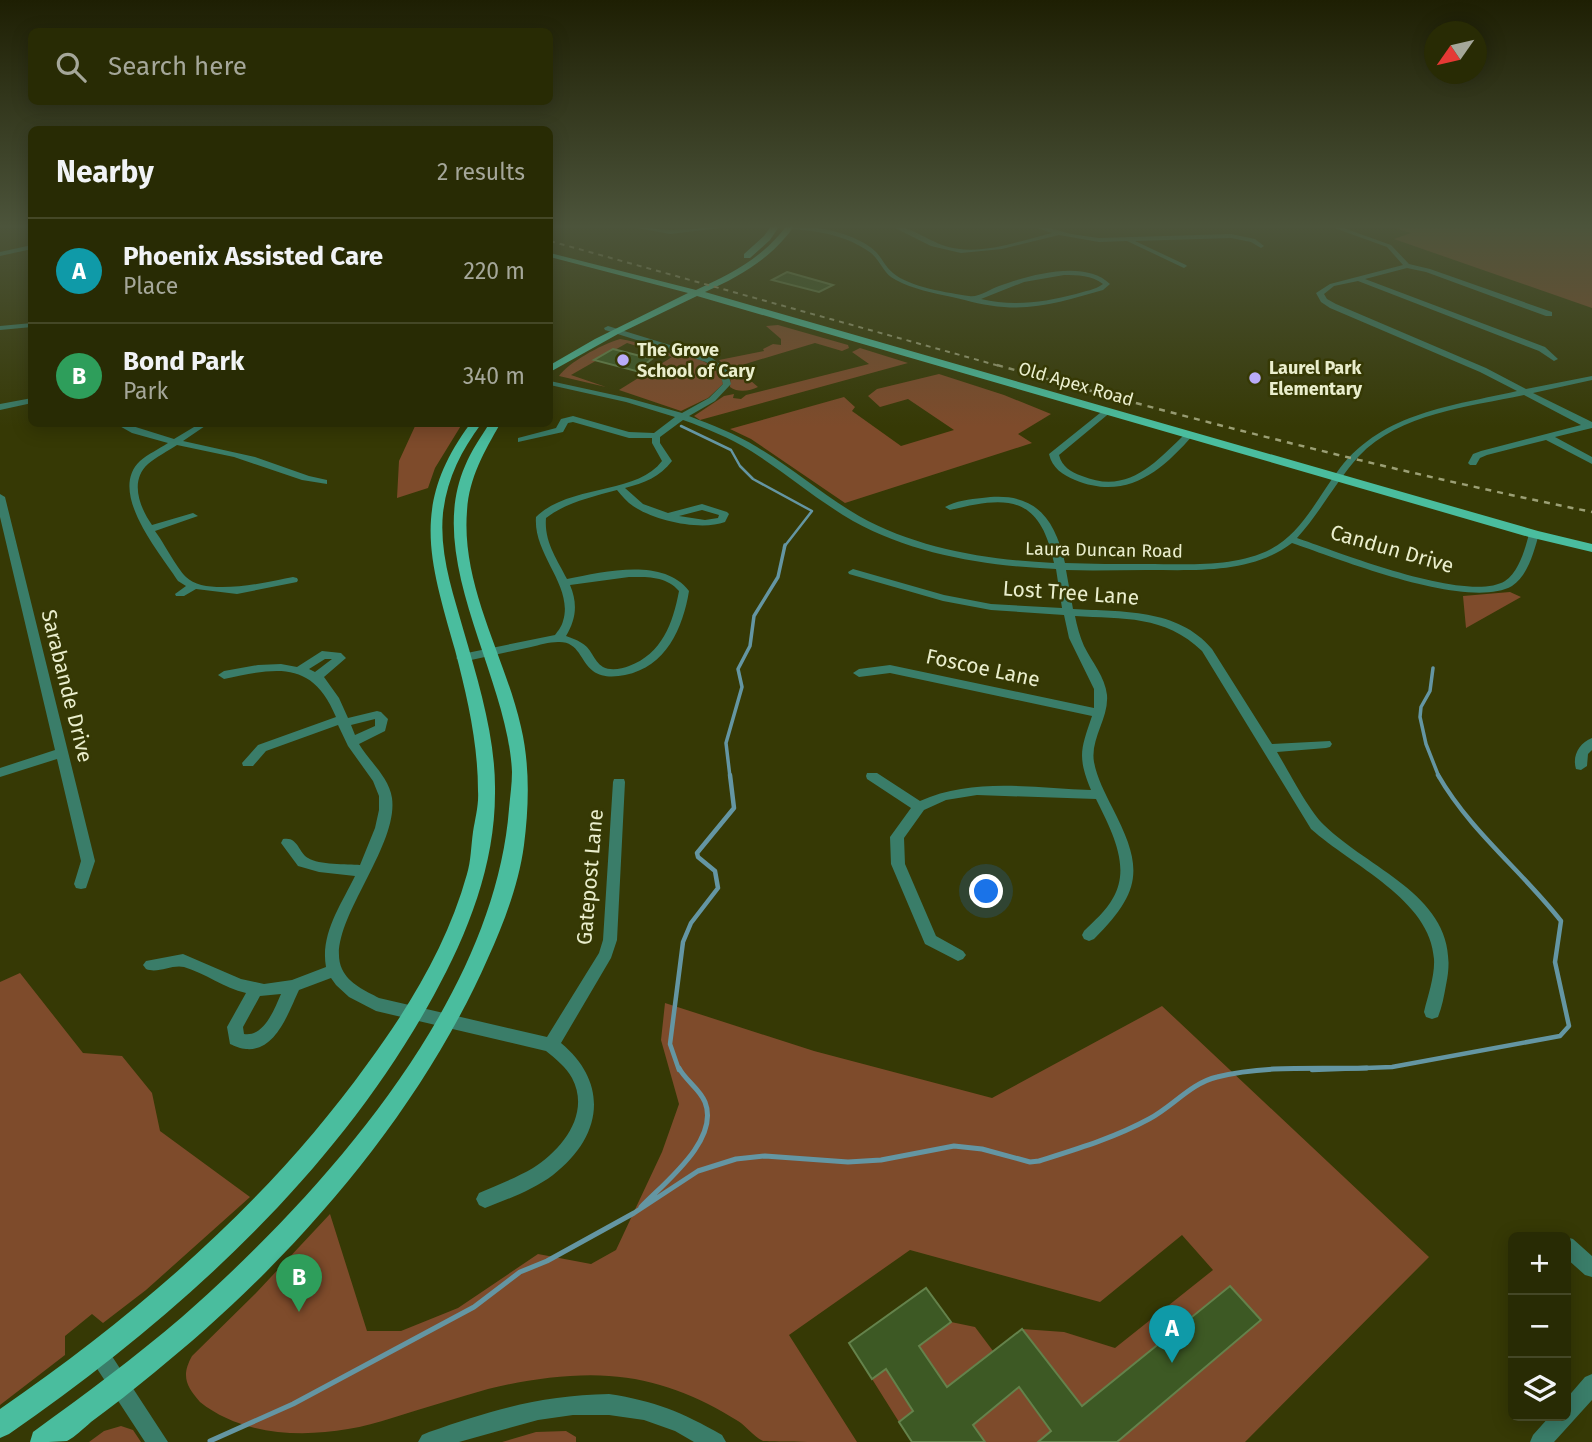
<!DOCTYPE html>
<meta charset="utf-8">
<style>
:root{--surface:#282b04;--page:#343713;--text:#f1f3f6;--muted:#a5a79a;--line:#444726;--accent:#b9abf7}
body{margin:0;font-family:"Fira Sans",sans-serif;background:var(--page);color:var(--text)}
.controls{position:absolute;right:21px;bottom:21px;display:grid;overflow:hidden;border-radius:10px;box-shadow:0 4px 18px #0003}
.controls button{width:63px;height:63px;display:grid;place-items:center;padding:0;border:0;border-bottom:2px solid var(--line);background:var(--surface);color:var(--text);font:35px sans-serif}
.compass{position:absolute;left:1424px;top:21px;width:63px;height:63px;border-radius:50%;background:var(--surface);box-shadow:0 4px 18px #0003;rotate:236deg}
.you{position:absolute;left:987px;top:892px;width:24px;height:24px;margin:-18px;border:5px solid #fff;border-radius:50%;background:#1a73e8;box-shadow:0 0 0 10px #1a73e833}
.badge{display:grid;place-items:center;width:46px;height:46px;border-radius:50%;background:var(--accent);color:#fff;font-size:23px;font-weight:700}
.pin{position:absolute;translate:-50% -58px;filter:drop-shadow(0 2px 4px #0008)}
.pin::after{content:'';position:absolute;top:37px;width:24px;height:21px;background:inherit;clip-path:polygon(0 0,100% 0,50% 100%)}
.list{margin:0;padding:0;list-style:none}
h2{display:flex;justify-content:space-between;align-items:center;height:91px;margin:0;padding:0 28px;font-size:30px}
h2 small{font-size:23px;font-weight:400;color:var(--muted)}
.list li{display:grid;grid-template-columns:46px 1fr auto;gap:21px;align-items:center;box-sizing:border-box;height:105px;padding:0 28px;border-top:2px solid var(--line)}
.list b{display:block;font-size:26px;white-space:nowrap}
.list p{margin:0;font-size:23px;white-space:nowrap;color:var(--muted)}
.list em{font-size:23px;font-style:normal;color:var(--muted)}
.icon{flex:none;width:38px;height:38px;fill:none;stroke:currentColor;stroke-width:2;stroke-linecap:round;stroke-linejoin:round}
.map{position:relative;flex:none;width:1592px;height:1442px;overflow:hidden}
.search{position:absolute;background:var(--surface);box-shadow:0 4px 18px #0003;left:28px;top:28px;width:525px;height:77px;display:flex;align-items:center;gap:18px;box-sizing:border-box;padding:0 24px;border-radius:10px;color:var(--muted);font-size:26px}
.panel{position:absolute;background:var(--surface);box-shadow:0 4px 18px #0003;left:28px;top:126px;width:525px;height:301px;border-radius:10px}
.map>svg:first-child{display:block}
.green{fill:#7e4b2b}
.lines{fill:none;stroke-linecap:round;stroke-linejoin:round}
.stream-far3{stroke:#6496a3;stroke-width:2.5}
.stream-far2{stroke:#6496a3;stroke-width:3.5}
.stream-far1{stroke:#6496a3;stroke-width:4.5}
.stream{stroke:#6496a3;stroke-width:5}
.building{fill:#3d5924;stroke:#64824b;stroke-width:2}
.minor{fill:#3a7d69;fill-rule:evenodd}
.major{fill:#4abd9e;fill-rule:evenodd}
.rail-far1{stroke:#9b9f75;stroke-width:2;stroke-dasharray:5 5;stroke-linecap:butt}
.rail{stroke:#9b9f75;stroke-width:2.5;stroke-dasharray:6 6;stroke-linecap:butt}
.poi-dot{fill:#b9abf7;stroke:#363905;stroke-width:2.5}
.labels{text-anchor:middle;stroke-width:5;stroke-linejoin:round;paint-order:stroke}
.far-poi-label{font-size:18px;font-weight:bold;fill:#eaeecd;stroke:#363905;text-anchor:start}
.far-street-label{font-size:18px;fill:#eaeecd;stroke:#363905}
.street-label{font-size:21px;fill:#eaeecd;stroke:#363905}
</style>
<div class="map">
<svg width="1592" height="1442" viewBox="0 0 1592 1442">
<rect width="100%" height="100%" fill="#363905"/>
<!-- green -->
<path class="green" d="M1386 225H1592V308L1394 239 1411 233Z
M778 325 848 345 849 348 842 351 815 343 742 365 750 371 748 373 752 376 751 381 758 387C750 391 738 393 730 387L731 372 719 360 764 351 763 349 773 344 781 345V339L766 326Z
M620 339C639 341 657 353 675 354 691 356 722 363 723 384L708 398 681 411 619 390 672 357 627 343 571 375 606 387 559 376C568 363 600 345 620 339Z
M860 348 908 363 700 420 694 416 724 396 734 394 733 398 741 399 746 395 869 364 852 352Z
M939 374 1004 395 1051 414 1018 434 1032 443 845 503 751 439 730 429 844 397 855 407 852 411 901 446 954 430 908 399 880 407 868 396 877 389Z
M416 424H462L435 468 428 488 397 498 399 461Z
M1510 592 1521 597 1466 628 1463 596Z
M20 973 83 1053 122 1056 152 1093 160 1131 250 1197 146 1290 103 1323 92 1314 65 1336V1355L0 1405V982Z
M665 1003 814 1051 992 1098 1162 1006 1429 1257 1245 1442H1117L1261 1320 1230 1286 1082 1406 1022 1329 1064 1332 1115 1348 1213 1270 1182 1235 1100 1302 910 1250 789 1335 857 1442C841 1442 773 1442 763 1441 753 1436 746 1426 738 1421 698 1396 656 1379 609 1376 573 1373 523 1380 488 1389 456 1398 424 1408 392 1418 329 1439 250 1442 200 1402 186 1386 181 1376 192 1356L256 1293 330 1214 367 1331H401L458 1308 538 1254 591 1264 616 1250 662 1152 679 1104 661 1040Z
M951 1322 975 1327 993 1351 947 1387 919 1346Z
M886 1369 913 1411 899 1422 872 1379Z
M1019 1387 1051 1431 1038 1442H985L973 1425Z
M121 1426 133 1430 141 1442H89L104 1431Z
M566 1431 576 1437V1442H502L536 1432Z"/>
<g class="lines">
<!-- stream-far3 -->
<path class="stream-far3" d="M681 426 731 450 740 466 753 479 812 511 784 547"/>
<!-- stream-far2 -->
<path class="stream-far2" d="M1433 668 1430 691 1421 707 1420 717 1426 744 1439 777
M730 777 726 743 742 687 738 669 750 646 754 616 778 577 785 545"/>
<!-- stream-far1 -->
<path class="stream-far1" d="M679 1070 670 1044 683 942 691 923 718 888 715 871 698 857 697 853 734 808 730 775
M1312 1070 1392 1067 1560 1036 1569 1026 1555 962 1561 921C1522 871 1470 831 1438 775"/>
<!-- stream -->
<path class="stream" d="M641 1207C665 1182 720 1140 705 1102 700 1089 685 1080 679 1068
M210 1441 293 1404 474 1307 520 1272 547 1261 634 1213 698 1171 736 1159 765 1156 848 1162 881 1160 954 1146 982 1149 1030 1162 1039 1161C1077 1149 1114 1138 1149 1119 1172 1107 1191 1083 1217 1077 1264 1065 1319 1069 1367 1068"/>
</g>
<!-- building -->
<path class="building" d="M787 272 833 285 819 292 772 280Z
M613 349 652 359 636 371 594 360Z
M1230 1286 1261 1320 1117 1442H1038L1051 1431 1019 1387 973 1425 985 1442H912L899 1422 913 1411 886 1369 872 1379 849 1343 926 1288 951 1322 919 1346 947 1387 1022 1329 1082 1406Z"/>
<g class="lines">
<!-- minor -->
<path class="minor" d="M621 225C638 225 655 230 672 230 696 230 720 225 745 225L670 234Z
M750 225C788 225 830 224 864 243 883 254 881 263 893 273 909 287 949 293 969 296 978 298 990 289 999 286 1029 275 1085 259 1110 284L1103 290C1071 299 1038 310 1004 307 986 306 969 301 952 297 933 293 913 289 896 280 883 274 881 261 871 253 838 228 792 229 753 227ZM1064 275C1078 275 1091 275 1103 284 1095 290 1085 291 1076 294 1045 302 1013 307 981 299L1024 282Z
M889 225C908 225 927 240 945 246 980 257 1018 241 1052 233L1029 225H1039L1071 234 1099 238 1231 234 1255 239 1264 246 1261 248 1251 242 1231 238 1135 241 1186 265 1187 266 1184 268 1127 241 1099 242 1059 235 1002 249 961 253 931 246Z
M1326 225H1335L1391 245 1409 264 1430 269 1552 312V316H1546L1426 272 1407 268 1365 279 1545 347 1558 359 1554 361 1539 351 1358 281 1334 286 1324 294 1327 299 1336 304 1486 368 1526 389 1592 376V380L1533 393 1592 422V428L1555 437 1592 457V464L1546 440 1487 455 1480 458 1476 465H1470L1468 463 1473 454 1481 451 1581 425 1524 395C1468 407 1400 413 1359 456 1336 481 1320 513 1297 538 1338 552 1468 604 1505 581 1519 572 1525 549 1529 534L1530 532H1538L1539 534C1534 551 1528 576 1512 586 1468 611 1339 559 1292 543 1251 574 1196 570 1147 570 1120 570 1093 571 1066 570L1073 609C1121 612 1178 608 1212 649L1272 744 1330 741 1332 744 1330 747 1326 748 1277 752C1289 772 1309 811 1324 825 1373 873 1465 899 1446 985 1444 996 1442 1007 1438 1017L1432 1019 1426 1017 1424 1012C1428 995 1435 976 1434 959 1431 900 1351 865 1311 829L1202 651C1165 615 1123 619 1075 616 1077 626 1080 637 1084 646 1092 662 1105 677 1107 695 1109 718 1090 739 1094 762 1097 778 1105 793 1112 807 1143 867 1143 890 1094 939L1089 941 1084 939 1082 935 1084 931C1094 921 1106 911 1113 898 1132 866 1110 828 1096 799L977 795 946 800 924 810 904 838 905 864 936 936 963 951 966 955 963 959 958 961 925 944 891 864 890 837 911 808 867 779 866 776 867 773H877L920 801C973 777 1034 788 1091 790 1077 756 1081 749 1092 716L890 673 859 677 853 673 859 669 890 665 1094 708V689L1069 638 1064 615 991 610 943 601 849 574 848 572 853 569 944 595 991 604 1062 608 1056 569C987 566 914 555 853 521 817 500 786 473 751 451 730 438 706 428 683 420L660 437V443L672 461C660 477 644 483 625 488L643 504 668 513 702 504 727 512 729 514 725 522C701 531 655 521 633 506 627 502 622 496 617 490 592 497 567 502 546 518 544 542 557 559 567 579 604 572 663 557 689 591 683 628 666 667 625 675 615 677 602 678 593 671 580 661 579 641 558 642 549 642 539 645 531 647 508 652 485 657 462 662L456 658 462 654 555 635C558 631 562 626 563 621 574 586 533 555 536 517 569 484 637 495 662 461L652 443V438H629L573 422 568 423 563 432 518 442V438L556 428 561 419 573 416 629 432 654 433 675 417 626 402 550 385V381L628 398 682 413 709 398 723 384 720 373 706 362 605 330 604 328 608 326 712 358 727 370 731 384 715 401 689 416C712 425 736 434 757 447 792 468 823 495 859 516 918 549 988 560 1054 563 1040 496 1009 495 950 510L945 507C955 501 970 499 982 498 1034 491 1054 516 1065 563 1091 564 1118 564 1145 564 1186 564 1234 568 1271 549 1303 532 1319 495 1340 468 1384 412 1452 406 1517 391L1480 372 1330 308 1321 302 1316 293 1330 284 1403 265 1387 247ZM702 510 719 515 718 518 705 520 679 516ZM629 577C648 577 666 576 679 591 673 623 662 654 629 666 622 669 610 671 603 667 598 664 595 659 592 654 586 643 577 640 566 636 576 619 578 604 570 585Z
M32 245V249L0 256V252Z
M32 323V327L0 330V326Z
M32 398V403L0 410V404Z
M1105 409 1112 411 1059 455C1062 467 1071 472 1082 476 1128 495 1155 463 1186 433L1193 435C1161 472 1126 501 1075 480 1063 475 1052 468 1049 454Z
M116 424H126L174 439 199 424H208L183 441 255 457 309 476 327 480V484L302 480 234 457 177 445C168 451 156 457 148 464 129 481 140 508 152 525L193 513 198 516 155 531C164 543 176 567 186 577 206 597 268 582 293 577L297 578 298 580 297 582 237 594 196 589 184 596H176L175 594 186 586 178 581C160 553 107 492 140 461 148 454 159 449 168 443L132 433Z
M0 494 5 497 95 861 86 888 81 889 76 888 74 884 81 861 57 759 0 777V768L55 750 0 517Z
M322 651 341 653 346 658 324 677 339 698 348 718 377 711 381 712 388 719 385 731 359 744C369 761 389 777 392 798 399 849 323 928 342 969 349 984 366 991 379 998L547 1037 599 953 603 940 613 782 614 779H624L625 782 617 940 611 958 561 1043C610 1084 602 1137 553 1175 533 1190 508 1199 485 1208L479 1205 476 1199 479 1193C497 1185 516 1178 533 1168 562 1150 591 1114 572 1078 566 1067 556 1059 546 1051L376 1011 349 997 336 985 331 978 299 990C289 1011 276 1052 246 1049 241 1049 235 1046 230 1044L227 1027 246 993C224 988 205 973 184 967 172 964 158 974 146 969L143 965 146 961 183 954 241 979 264 984 292 980 326 967C320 934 341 905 355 876L319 872 298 866 281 843 283 839C298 836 298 852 308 858 319 865 347 864 360 865L375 828 379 810V796L373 781 348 746 338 725 266 751 253 766H243L242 763 258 745 336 717C312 659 276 668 224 679L218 675 224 671 258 665 281 664 297 667ZM325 659H332L315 672 309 669ZM375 719V726L355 735 351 725ZM281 994C274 1010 264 1037 244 1034L243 1027 260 996Z
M1592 738V750L1588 754 1587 766 1581 770 1576 769C1572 756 1579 743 1592 738Z
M1565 1237H1566L1573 1239 1592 1256V1277L1585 1275 1566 1258Z
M99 1344 106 1347 168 1442H145L92 1361 89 1354 92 1347Z
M1592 1374V1400L1554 1442H1530L1533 1435 1550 1416H1566V1399L1585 1377Z
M609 1394C655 1401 682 1412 722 1435L726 1442H694L675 1431 644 1420 609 1415H573L538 1420 459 1442H418L422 1435 429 1432C491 1410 543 1395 609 1394Z"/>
<!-- major -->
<path class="major" d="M772 225H780L770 240 750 258H744V254L764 236Z
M787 225H795C772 258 741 276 705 292L1538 531 1592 544V552L1529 537 697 296 618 334 550 372V365L595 339 688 293 550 257V253L696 290C731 274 764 257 787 225Z
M470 424H481C461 451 447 479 443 513 439 554 453 593 464 632 479 684 496 739 495 793 495 865 468 933 434 995 335 1176 176 1318 9 1434L0 1438V1409C139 1313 269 1201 368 1063 410 1006 448 943 467 874 471 861 471 846 473 832 475 819 479 805 478 791 478 743 467 696 455 650 430 561 410 505 470 424Z
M489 424H500C484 452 469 478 467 511 461 586 505 656 521 727 530 765 529 806 524 845 519 883 504 923 488 958 418 1117 290 1263 155 1372 134 1389 113 1406 91 1422 84 1428 75 1437 67 1441 57 1442 40 1442 30 1442L33 1432C84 1395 134 1358 182 1317 322 1194 494 1002 509 809 510 797 512 784 512 772 508 676 424 560 465 466 471 451 481 437 489 424Z"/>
<!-- rail-far1 -->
<path class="rail-far1" d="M550 241 1003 367"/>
<!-- rail -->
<path class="rail" d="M997 365C1194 420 1391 471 1592 512"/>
</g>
<!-- sky -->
<linearGradient id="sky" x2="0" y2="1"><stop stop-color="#1e1f03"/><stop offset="0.53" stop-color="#4c543b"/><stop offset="1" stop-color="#4c543b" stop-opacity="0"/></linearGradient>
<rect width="1592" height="427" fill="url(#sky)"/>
<!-- markers -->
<g class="poi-dot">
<circle cx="623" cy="360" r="7"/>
<circle cx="1255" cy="378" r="7"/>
</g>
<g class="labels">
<!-- far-poi labels -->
<g class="far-poi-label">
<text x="637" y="356">The Grove<tspan x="637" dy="21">School of Cary</tspan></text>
<text x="1269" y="374">Laurel Park<tspan x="1269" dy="21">Elementary</tspan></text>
</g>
<!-- far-street labels -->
<g class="far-street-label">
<text transform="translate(1076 384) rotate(16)" y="6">Old Apex Road</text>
<text transform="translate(1104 550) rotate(1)" y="6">Laura Duncan Road</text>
</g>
<!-- street labels -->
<g class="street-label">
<text transform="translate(1392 549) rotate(16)" y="7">Candun Drive</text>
<text transform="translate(1071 593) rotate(4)" y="7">Lost Tree Lane</text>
<text transform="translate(983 668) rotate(12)" y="7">Foscoe Lane</text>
<text transform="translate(67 686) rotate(76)" y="7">Sarabande Drive</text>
<text transform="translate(590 877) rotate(-85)" y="7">Gatepost Lane</text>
</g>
</g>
</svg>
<div class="controls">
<button>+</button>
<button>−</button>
<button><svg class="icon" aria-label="layers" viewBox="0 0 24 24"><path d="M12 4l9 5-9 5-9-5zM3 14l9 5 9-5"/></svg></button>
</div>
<svg class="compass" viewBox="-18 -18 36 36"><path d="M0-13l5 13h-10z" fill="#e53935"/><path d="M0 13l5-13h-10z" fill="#a5a79a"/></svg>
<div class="you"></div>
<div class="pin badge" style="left:1172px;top:1363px;background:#0f9aa8">A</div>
<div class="pin badge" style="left:299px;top:1312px;background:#2e9e5b">B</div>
<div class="search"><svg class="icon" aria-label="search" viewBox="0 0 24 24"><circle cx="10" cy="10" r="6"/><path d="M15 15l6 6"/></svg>Search here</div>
<section class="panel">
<h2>Nearby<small>2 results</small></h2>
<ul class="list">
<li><span class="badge" style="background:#0f9aa8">A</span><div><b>Phoenix Assisted Care</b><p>Place</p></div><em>220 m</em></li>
<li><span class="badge" style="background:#2e9e5b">B</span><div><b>Bond Park</b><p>Park</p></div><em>340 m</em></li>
</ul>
</section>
</div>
